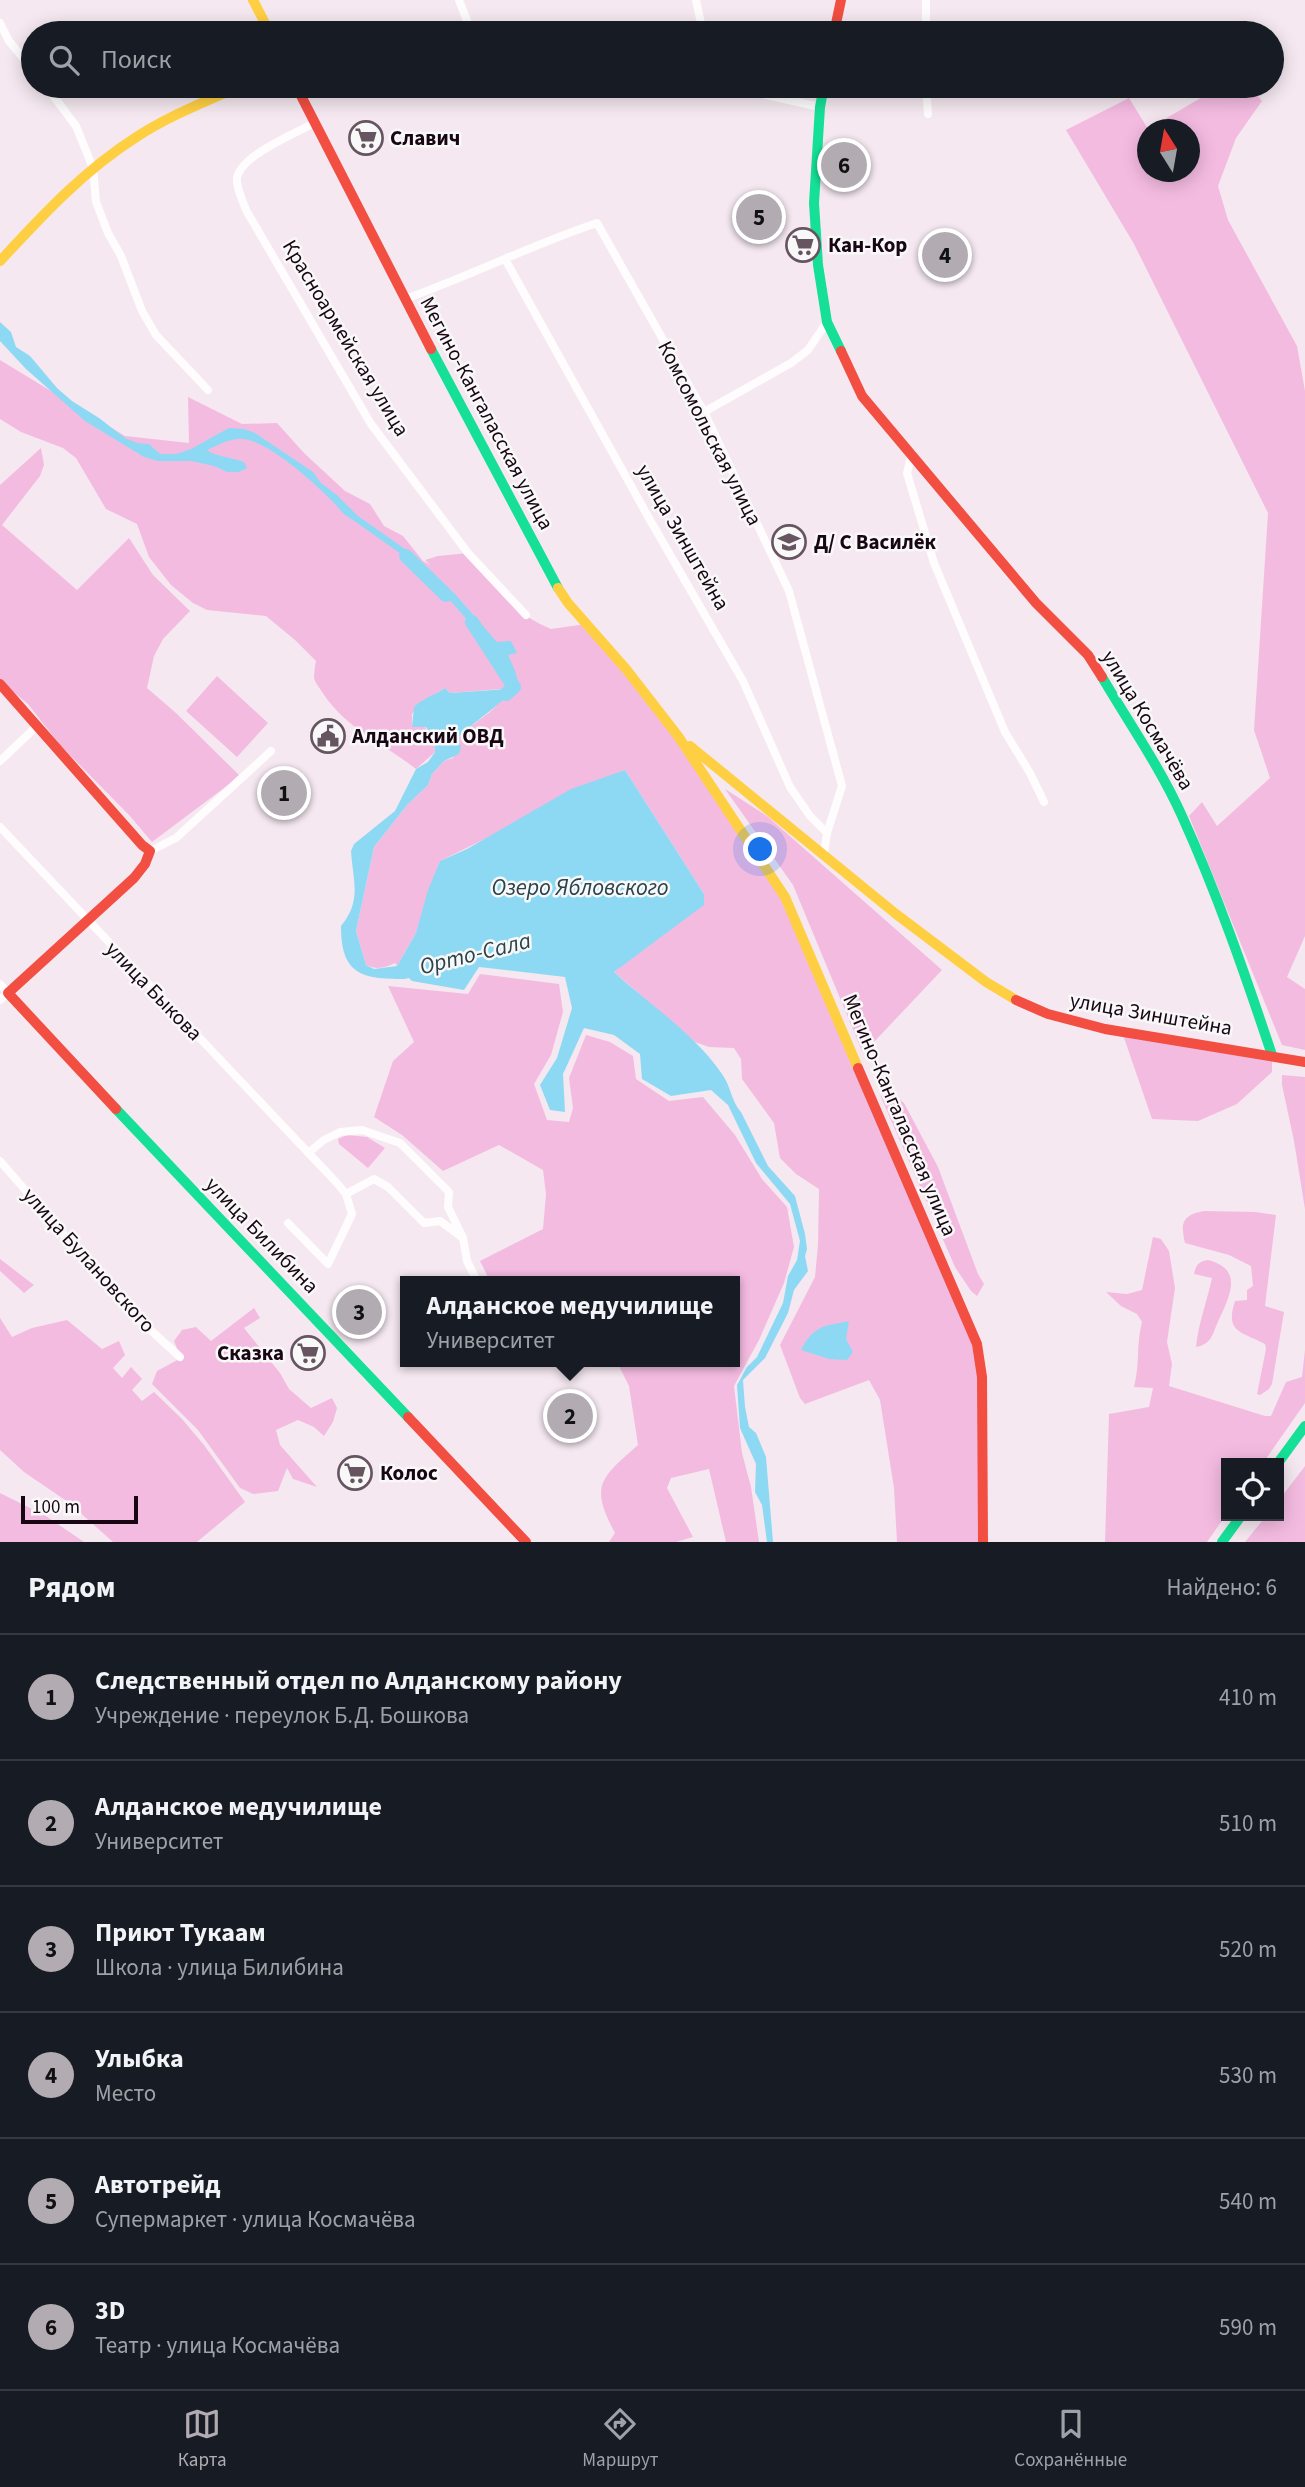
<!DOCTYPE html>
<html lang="ru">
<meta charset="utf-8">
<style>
:root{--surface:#171b24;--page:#20242c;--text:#f1f3f6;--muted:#9ea1a6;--line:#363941;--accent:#b2acb2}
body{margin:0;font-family:"Source Sans 3",sans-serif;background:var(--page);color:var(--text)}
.controls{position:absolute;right:21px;bottom:21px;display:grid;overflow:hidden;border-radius:0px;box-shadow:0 4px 18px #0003}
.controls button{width:63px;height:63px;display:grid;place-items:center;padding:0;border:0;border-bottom:2px solid var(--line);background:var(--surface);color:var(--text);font:35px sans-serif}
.compass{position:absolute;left:1137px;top:119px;width:63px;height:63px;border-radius:50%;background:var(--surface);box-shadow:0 4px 18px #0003;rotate:349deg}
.scale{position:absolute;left:21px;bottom:18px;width:117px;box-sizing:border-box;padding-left:7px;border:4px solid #190613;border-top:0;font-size:19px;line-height:24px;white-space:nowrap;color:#190613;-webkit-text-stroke:5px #f8f8f8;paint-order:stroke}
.you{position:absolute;left:761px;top:850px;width:24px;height:24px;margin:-18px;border:5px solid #fff;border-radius:50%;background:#1a73e8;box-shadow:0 0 0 10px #1a73e833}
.badge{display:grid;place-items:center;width:46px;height:46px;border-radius:50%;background:var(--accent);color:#111;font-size:23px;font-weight:700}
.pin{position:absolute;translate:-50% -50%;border:4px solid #fff;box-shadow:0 2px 7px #0006}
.popup{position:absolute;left:400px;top:1276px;width:340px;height:91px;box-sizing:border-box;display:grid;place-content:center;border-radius:0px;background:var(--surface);filter:drop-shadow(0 2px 5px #0005);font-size:23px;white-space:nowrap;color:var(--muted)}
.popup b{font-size:26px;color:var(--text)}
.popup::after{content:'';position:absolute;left:50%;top:100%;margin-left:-14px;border:14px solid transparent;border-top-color:var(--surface)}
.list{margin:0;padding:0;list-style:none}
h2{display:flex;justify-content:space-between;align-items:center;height:91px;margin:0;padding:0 28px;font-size:30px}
h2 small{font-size:23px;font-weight:400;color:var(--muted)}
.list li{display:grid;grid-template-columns:46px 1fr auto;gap:21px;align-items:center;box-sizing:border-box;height:126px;padding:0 28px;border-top:2px solid var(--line)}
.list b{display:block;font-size:26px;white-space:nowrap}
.list p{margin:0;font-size:23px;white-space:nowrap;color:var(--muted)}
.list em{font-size:23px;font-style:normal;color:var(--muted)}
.icon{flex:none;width:38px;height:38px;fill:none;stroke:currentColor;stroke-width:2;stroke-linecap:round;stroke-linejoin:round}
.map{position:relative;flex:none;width:1305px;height:1542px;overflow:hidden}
.search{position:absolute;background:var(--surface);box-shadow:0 4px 18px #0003;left:21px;right:21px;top:21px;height:77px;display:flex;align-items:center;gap:18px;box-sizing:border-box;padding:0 24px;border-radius:38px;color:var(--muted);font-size:26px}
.sheet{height:847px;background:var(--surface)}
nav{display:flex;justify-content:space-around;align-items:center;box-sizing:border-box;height:98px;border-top:2px solid var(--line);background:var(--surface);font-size:19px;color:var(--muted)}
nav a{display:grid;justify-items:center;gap:4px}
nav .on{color:var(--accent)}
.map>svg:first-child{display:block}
.green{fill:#f4bbe1;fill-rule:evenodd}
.water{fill:#8dd9f4}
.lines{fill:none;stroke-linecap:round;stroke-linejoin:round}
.river{stroke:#8dd9f4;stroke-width:14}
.street{stroke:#fefcfd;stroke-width:8}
.fast{stroke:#16e098;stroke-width:10}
.slow{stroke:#ffcf43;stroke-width:10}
.jam{stroke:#f24e42;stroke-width:10}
.labels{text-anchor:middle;stroke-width:5;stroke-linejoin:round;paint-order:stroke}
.poi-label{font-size:21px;font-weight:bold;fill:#190613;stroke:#f8f8f8;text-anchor:start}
.street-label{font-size:21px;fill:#190613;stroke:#f8f8f8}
.water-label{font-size:23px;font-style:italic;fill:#29424b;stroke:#f8f8f8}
</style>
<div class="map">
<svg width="1305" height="1542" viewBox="0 0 1305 1542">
<rect width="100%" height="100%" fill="#f5e8f0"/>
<!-- green -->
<path class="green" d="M1221 86H1249L1262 101 1236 138 1218 186 1228 220 1297 346 1305 391V936L1287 977 1305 989V1050L1282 1045 1189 816 1202 802 1217 826 1270 778 1254 730 1268 513 1134 244 1066 130 1129 98 1148 129ZM1148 130H1190V172H1148Z
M0 360 125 436 189 443 188 397 242 424 277 423 304 453 345 491 370 504 384 526 403 536 423 561 430 565 425 560 438 556 468 553 526 616 540 624 551 629 586 624 626 669 785 897 977 1344 983 1542H897L894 1488 880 1400 869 1380 805 1404 800 1398 780 1345 815 1277 818 1245 819 1189 796 1174 780 1158 774 1123 742 1079 741 1059 734 1048 709 1047 695 1042 614 972 704 894 625 770 440 861 416 933 397 966 395 963C385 968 377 970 366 965L356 931 374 847 407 805 428 785 432 774 444 761 453 758 457 739 463 732 490 712 513 688 450 693 445 688 429 698 423 700 412 714V727H425L434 739 435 752 416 769C382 742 349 732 322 692 320 688 315 683 314 678 314 673 315 666 316 661L295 640 266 616 207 610 193 603 171 585 149 557 137 524 106 509 76 458 63 448 21 432 0 419Z
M41 448 44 465 40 476 2 525 77 590 129 538 153 575 190 611 163 639 154 656 147 688 176 713 240 776 152 842 129 815 60 745 28 704 0 681V485Z
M217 676 268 723 237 757 186 711Z
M725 789 767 816 942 970 873 1043 862 1051 793 885Z
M480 974 559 984 563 1012 551 1055 534 1084 547 1120 569 1122 573 1108 569 1078 586 1035 610 1042 633 1056 636 1079 669 1101 703 1097 735 1135 762 1179 787 1207 794 1247 784 1283 759 1340 734 1386 742 1453 751 1487 759 1542H726L709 1469 671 1478 667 1488 693 1537 676 1542H609L615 1533C589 1485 601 1478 638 1445L629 1386 617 1362H734V1281H490L480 1261 543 1229 546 1194 543 1170 499 1145 443 1171 402 1135 374 1117 393 1061 414 1042 388 986 468 994Z
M1122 1032 1272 1055V1072L1237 1104 1198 1121 1152 1119Z
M1282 1075 1305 1077V1209L1294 1141 1282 1085Z
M884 1090 894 1095 904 1103 938 1167 978 1274 984 1284 977 1296 971 1291 955 1267 881 1097Z
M347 1135 367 1137 385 1148 368 1168 339 1144 338 1139Z
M1204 1211 1256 1212 1276 1215 1265 1306 1284 1312 1272 1384 1269 1389 1260 1395 1257 1394 1266 1349 1265 1344C1240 1331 1225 1332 1235 1301L1247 1300V1290L1253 1286 1251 1266 1229 1255 1185 1243C1180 1222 1183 1215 1204 1211Z
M1153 1237 1161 1239 1169 1251 1175 1288 1167 1342 1172 1364 1169 1386 1265 1416H1271L1286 1382 1302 1377 1305 1350V1403L1263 1463H1226V1515L1207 1542H1105L1109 1414 1149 1407 1153 1388 1134 1387C1140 1364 1136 1345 1142 1322L1137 1314 1121 1306 1106 1292 1127 1294 1142 1290Z
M0 1259 34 1285 24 1293 0 1271Z
M1208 1260C1247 1270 1227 1300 1217 1324 1212 1336 1211 1344 1196 1347 1198 1325 1207 1301 1212 1278L1194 1274C1196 1265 1199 1261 1208 1260Z
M254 1308 260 1318 244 1328 280 1373 289 1389 311 1408 332 1398 337 1408 333 1422 324 1436 314 1427 298 1420 276 1430 280 1445 317 1487 293 1479 287 1468 278 1491 253 1494 240 1488 198 1430 152 1384 157 1371 181 1358 174 1341 182 1330 196 1327 211 1341Z
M0 1318 12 1337 32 1328 67 1320 102 1349 119 1341 125 1355 113 1368 122 1378 131 1367 142 1379 132 1390 142 1401 154 1392 182 1419 204 1445 245 1502 197 1542H113L68 1502 24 1472 0 1450Z
M1305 1466V1542H1245L1266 1516H1279V1500Z
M0 1493 46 1516 84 1542H0Z"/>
<!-- water -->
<path class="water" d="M0 322 11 332 16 347 30 356 57 388 72 401 99 418 125 438 137 443 149 444 160 454H176L191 449 229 428 244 429 255 433 313 472 320 482 338 496 358 516 405 549 455 594 497 642 511 641 517 653 508 655C511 662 518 675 517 681 515 697 469 724 457 739L461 747 459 754 444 761 432 774 428 785 407 805 374 847 356 931 366 965 374 969 397 966 416 933 428 890 440 861 467 849 571 789 625 770 704 894V905L614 972C650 1005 695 1034 722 1074 731 1086 731 1101 741 1112L768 1166 795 1196 805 1234 807 1249 805 1256 808 1271 794 1290 788 1313 765 1358 743 1380 745 1407 749 1427 756 1433 766 1457 773 1542H767L762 1505 755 1492 756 1464 740 1428 737 1385 747 1367 757 1357 783 1303 788 1276 797 1260 800 1241 790 1204 756 1163 728 1105 711 1090 671 1096 642 1079 640 1054 614 1035 584 1028 563 1074 565 1112 550 1110 540 1085 557 1058 572 1008 565 977 479 967 464 990 412 981 409 978 404 979C361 979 341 974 341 926 362 901 353 881 351 851L354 844 395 811 416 769 428 762 435 752 434 739 426 727H412L414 707C423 698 435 695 445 688L450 693 507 689 513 678 506 662 491 643 480 635 425 571 353 520C342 515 338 506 329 498 312 481 263 436 238 439 227 440 216 446 207 450 214 456 233 458 244 462L247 468 239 472H227L214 466 191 461H158L144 457 85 421 26 369 0 341Z
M849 1321 846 1339 853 1352 847 1360 829 1359 801 1350C814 1325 824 1326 849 1321Z"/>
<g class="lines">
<!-- river -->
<path class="river" d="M406 556 446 595
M472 622 514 687 506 694"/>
<!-- street -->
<path class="street" d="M459 0 469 26
M696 0 703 33
M0 23 9 41 33 70
M926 33V0
M46 86 76 126 93 168 96 202 108 233 121 256 142 311 156 335 208 390
M726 86 820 107
M926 86 928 114
M314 123C295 134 241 155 237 178 236 188 243 201 246 210L371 424 468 553 526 615
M505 259 650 520 743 681 790 787 810 816 827 833
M405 299C470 276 531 245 597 223L704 412 789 591 842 786 827 833 824 853
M704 412 791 363 808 350 827 322
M912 453 907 473 934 563 1005 732 1030 773 1044 802
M0 761 37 726
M0 827 336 1182 346 1194 352 1214 328 1264 288 1223
M150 851 176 838 271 751
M0 984 8 993 0 1000
M308 1153 324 1140 340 1132 362 1130 400 1143 449 1192 448 1207 463 1238 440 1221 424 1223 388 1187 374 1179 346 1194
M0 1161 133 1314 180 1357
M463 1238 467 1261 477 1281"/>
<!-- fast -->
<path class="fast" d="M824 86 820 107 814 203 818 265 827 322 841 351
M431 349 558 588
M1102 677C1129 723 1160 767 1182 816 1217 893 1245 974 1272 1055
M116 1109 408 1417
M1278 1463 1305 1426
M1222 1542 1241 1516"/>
<!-- slow -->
<path class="slow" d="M253 0 270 33
M0 261C41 217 83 171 135 138 168 116 205 102 241 86
M558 588 568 603 626 669 678 736 785 897 858 1068
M690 746 896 914 986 982 1016 1000"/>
<!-- jam -->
<path class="jam" d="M834 33 841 0
M296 86 431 349
M841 351 862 396 1036 603 1088 655 1102 677
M0 684 142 845 150 851 145 864 134 878 8 993 116 1109
M1016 1000 1048 1014 1105 1029 1305 1062
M858 1068 977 1344 982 1377 983 1542
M408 1417 526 1542"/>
</g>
<!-- icons -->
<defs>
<g id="supermarket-ring" transform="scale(1.75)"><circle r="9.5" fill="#f8f8f8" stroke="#665560" stroke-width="1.5"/><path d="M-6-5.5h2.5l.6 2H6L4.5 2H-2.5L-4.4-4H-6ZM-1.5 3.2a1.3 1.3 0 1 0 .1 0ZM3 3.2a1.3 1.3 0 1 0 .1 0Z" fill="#665560"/></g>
<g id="school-ring" transform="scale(1.75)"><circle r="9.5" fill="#f8f8f8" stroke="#665560" stroke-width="1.5"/><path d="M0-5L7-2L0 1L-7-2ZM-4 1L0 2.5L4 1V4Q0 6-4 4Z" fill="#665560"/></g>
<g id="civic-ring" transform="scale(1.75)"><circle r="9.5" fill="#f8f8f8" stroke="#665560" stroke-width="1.5"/><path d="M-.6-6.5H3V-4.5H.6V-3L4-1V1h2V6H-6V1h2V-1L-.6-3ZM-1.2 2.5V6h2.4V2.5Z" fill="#665560"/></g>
</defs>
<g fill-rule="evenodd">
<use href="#supermarket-ring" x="366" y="138"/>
<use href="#supermarket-ring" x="803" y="245"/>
<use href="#school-ring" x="789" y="542"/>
<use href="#civic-ring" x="328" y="736"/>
<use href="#supermarket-ring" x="308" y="1353"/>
<use href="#supermarket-ring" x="355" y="1473"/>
</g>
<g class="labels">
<!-- poi labels -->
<g class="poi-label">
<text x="390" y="145">Славич</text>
<text x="828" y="252">Кан-Кор</text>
<text x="814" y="549">Д/ С Василёк</text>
<text x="352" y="743">Алданский ОВД</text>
<text x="284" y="1360" text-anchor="end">Сказка</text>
<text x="380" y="1480">Колос</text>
</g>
<!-- street labels -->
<g class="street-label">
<text transform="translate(346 338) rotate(59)" y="7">Красноармейская улица</text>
<text transform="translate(487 413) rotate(62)" y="7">Мегино-Кангаласская улица</text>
<text transform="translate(710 433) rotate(63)" y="7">Комсомольская улица</text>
<text transform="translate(683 537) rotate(60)" y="7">улица Зинштейна</text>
<text transform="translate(1148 720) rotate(59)" y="7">улица Космачёва</text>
<text transform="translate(154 991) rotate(46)" y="7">улица Быкова</text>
<text transform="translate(1151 1014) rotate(10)" y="7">улица Зинштейна</text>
<text transform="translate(900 1115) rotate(67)" y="7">Мегино-Кангаласская улица</text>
<text transform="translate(262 1235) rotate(46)" y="7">улица Билибина</text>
<text transform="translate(89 1260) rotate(48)" y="7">улица Булановского</text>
</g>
<!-- water labels -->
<g class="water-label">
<text x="580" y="895">Озеро Ябловского</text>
<text transform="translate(475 953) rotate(-14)" y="8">Орто-Сала</text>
</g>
</g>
</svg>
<div class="controls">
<button><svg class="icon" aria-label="locate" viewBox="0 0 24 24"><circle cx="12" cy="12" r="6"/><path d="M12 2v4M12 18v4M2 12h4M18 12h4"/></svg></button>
</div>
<svg class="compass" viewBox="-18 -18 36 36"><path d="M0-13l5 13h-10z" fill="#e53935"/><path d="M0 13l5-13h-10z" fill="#9ea1a6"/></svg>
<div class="scale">100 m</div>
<div class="you"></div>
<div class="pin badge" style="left:284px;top:793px">1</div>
<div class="pin badge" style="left:570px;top:1416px">2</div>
<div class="popup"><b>Алданское медучилище</b>Университет</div>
<div class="pin badge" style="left:359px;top:1312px">3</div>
<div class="pin badge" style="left:945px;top:255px">4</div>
<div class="pin badge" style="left:759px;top:217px">5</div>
<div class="pin badge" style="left:844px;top:165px">6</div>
<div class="search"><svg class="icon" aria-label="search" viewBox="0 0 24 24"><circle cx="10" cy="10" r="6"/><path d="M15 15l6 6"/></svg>Поиск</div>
</div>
<section class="sheet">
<h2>Рядом<small>Найдено: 6</small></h2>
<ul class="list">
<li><span class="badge">1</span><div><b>Следственный отдел по Алданскому району</b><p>Учреждение · переулок Б.Д. Бошкова</p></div><em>410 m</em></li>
<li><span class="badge">2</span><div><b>Алданское медучилище</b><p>Университет</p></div><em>510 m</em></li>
<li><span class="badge">3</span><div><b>Приют Тукаам</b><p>Школа · улица Билибина</p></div><em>520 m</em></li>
<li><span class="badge">4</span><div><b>Улыбка</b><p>Место</p></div><em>530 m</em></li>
<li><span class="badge">5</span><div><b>Автотрейд</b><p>Супермаркет · улица Космачёва</p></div><em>540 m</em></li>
<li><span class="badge">6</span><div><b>3D</b><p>Театр · улица Космачёва</p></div><em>590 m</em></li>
</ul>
</section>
<nav>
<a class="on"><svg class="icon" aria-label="map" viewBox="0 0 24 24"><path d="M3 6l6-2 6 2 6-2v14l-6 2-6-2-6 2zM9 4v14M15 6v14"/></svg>Карта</a>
<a><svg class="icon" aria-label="directions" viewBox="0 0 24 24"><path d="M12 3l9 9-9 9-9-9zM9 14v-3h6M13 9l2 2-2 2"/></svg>Маршрут</a>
<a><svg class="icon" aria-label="saved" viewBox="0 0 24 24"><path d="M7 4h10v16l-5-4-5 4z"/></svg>Сохранённые</a>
</nav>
